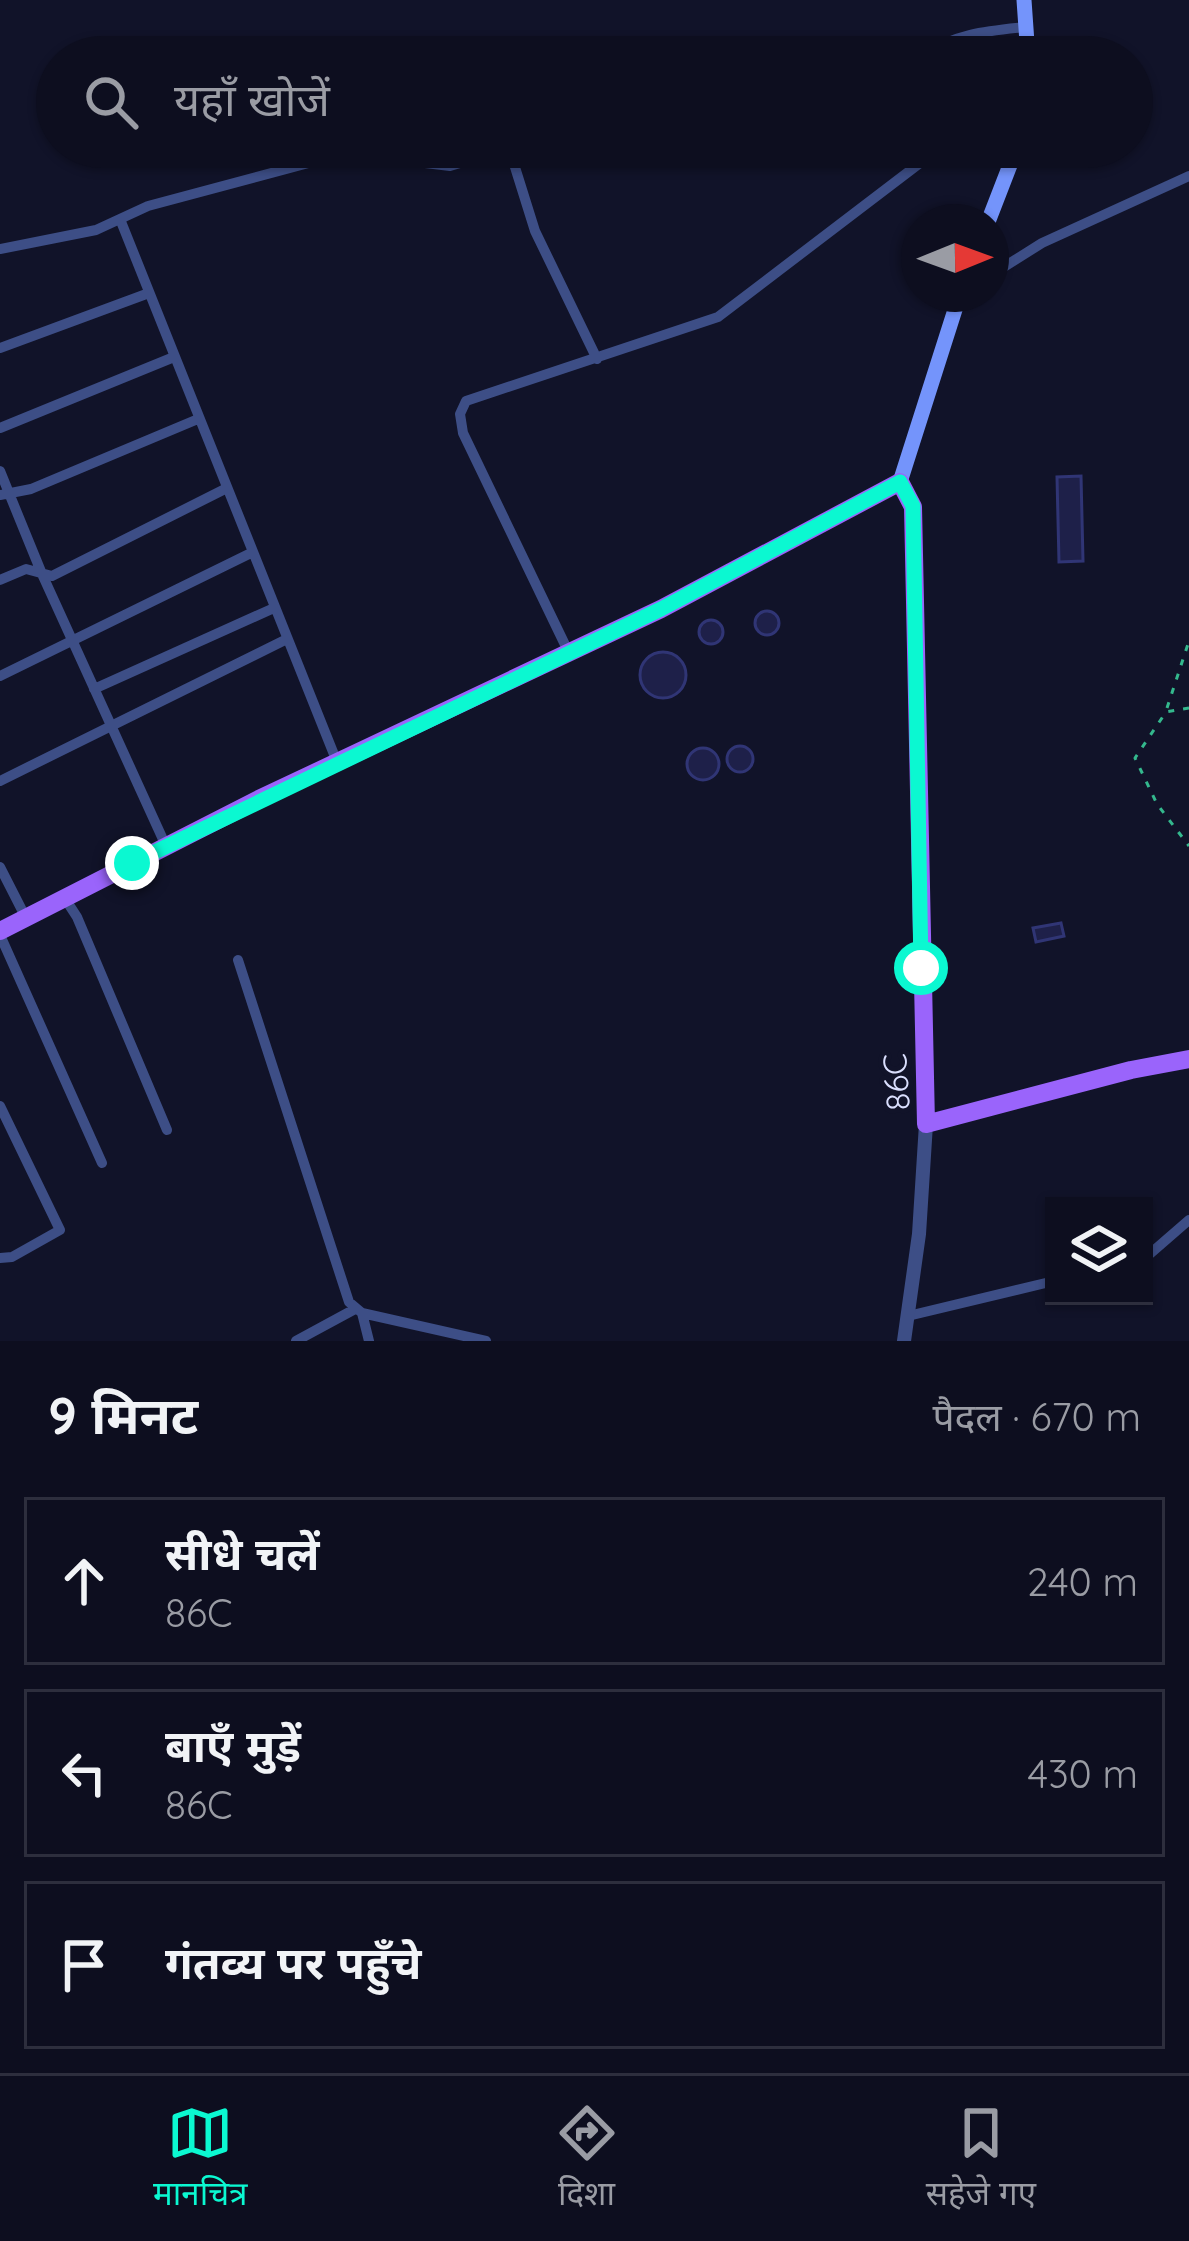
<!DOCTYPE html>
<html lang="hi">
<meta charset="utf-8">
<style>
:root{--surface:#0d0e1f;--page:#1b1c2c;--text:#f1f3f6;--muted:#9a9ca4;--line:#2d2e3d;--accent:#0bf8d1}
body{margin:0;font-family:Quicksand,"Noto Sans Devanagari",sans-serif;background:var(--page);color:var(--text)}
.controls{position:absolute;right:36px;bottom:36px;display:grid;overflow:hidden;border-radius:0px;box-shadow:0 3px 9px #0004}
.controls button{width:108px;height:108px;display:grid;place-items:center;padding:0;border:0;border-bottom:3px solid var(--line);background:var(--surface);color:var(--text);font:60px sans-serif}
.compass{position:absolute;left:901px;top:204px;width:108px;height:108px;border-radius:50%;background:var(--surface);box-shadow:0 3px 9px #0004;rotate:89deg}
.stop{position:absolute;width:36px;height:36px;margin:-27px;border:9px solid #0bf8d1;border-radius:50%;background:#fff}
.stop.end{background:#0bf8d1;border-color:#fff;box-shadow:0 3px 12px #0008}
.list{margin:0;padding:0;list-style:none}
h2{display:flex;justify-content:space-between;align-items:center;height:156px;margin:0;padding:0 48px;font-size:51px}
h2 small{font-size:39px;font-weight:400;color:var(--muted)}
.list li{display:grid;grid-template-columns:78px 1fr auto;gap:36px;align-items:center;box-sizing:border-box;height:168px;margin:0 24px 24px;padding:0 24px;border:3px solid var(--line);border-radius:0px}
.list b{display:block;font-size:45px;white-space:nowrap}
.list p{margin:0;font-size:39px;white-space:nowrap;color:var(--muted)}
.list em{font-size:39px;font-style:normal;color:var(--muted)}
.icon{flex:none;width:66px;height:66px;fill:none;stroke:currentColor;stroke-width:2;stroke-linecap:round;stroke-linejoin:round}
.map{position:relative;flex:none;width:1189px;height:1341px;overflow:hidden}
.search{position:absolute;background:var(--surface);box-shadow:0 3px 9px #0004;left:36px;right:36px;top:36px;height:132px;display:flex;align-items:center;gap:30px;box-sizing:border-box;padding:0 42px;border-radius:66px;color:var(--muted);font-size:45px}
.sheet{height:732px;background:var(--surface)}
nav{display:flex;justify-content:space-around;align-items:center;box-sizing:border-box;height:168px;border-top:3px solid var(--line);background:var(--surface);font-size:33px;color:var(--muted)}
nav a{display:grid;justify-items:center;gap:6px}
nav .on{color:var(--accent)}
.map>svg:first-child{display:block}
.building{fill:#1e2049;stroke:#303575;stroke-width:3}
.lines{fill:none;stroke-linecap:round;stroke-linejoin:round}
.path{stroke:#34b88d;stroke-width:3;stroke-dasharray:6 9;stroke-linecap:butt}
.minor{stroke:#3d4e86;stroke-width:10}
.tertiary{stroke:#3d4e86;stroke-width:14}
.secondary{stroke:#7494fb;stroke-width:15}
.primary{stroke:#9a64fb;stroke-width:18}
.route{stroke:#0bf8d1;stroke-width:15}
.labels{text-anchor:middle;stroke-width:10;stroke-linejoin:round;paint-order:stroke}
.street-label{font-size:33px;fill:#dadffe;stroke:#111329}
</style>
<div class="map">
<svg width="1189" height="1341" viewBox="0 0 1189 1341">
<rect width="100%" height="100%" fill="#111329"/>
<!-- building -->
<path class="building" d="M1081 476 1083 561 1059 562 1057 477Z
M755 623a12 12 0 1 1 24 0a12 12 0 1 1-24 0Z
M699 632a12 12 0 1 1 24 0a12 12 0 1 1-24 0Z
M640 675a23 23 0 1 1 46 0a23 23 0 1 1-46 0Z
M727 759a13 13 0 1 1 26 0a13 13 0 1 1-26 0Z
M687 764a16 16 0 1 1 32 0a16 16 0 1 1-32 0Z
M1061 923 1064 936 1036 942 1033 928Z"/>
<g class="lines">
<!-- path -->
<path class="path" d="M1167 708 1189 641
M1189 708 1166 712 1135 758 1157 804 1189 846"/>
<!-- minor -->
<path class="minor" d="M920 57C954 34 985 31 1026 27
M509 148 535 231 597 359
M120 219 337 762
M0 249 96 230 148 206 357 150 383 151 417 162 450 166 513 147
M991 275 1042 243 1189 176
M0 348 149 293
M0 428 174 357
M0 471 42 574 166 846
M0 495 31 489 198 419
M0 580 26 569 52 576 225 489
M569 653 463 433 460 414 466 401 718 317 941 147
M0 676 251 553
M94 689 274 608
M0 781 287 639
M0 867 25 916
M64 897 77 917 167 1130
M0 935 102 1163
M238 960 349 1302 362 1313 486 1341
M0 1106 60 1230 12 1257 0 1258
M1144 1259 1189 1220
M362 1313 369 1341
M908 1316 1054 1281
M296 1341 355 1309"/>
<!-- tertiary -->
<path class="tertiary" d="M904 1341 919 1234 926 1124"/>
<!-- secondary -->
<path class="secondary" d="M1024 0 1028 57
M988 222 1017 147
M900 482 960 294"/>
<!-- primary -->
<path class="primary" d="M0 931 259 799 661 609 900 482 913 507 926 1124 1131 1070 1189 1059"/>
</g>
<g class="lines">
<!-- route -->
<path class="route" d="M132 863 661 609 900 482 913 506 921 968"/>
</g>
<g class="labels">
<!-- street labels -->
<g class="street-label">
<text transform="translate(896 1082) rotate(-94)" y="12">86C</text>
</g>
</g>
</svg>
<div class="controls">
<button><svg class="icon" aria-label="layers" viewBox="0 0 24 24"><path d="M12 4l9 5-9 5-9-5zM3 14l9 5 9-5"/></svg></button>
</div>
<svg class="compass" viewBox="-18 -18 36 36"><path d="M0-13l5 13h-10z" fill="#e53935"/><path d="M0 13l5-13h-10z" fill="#9a9ca4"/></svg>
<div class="stop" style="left:921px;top:968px"></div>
<div class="stop end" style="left:132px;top:863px"></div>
<div class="search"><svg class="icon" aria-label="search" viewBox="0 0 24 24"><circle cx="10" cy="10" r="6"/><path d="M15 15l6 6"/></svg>यहाँ खोजें</div>
</div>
<section class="sheet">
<h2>9 मिनट<small>पैदल · 670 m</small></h2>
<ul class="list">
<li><svg class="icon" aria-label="ahead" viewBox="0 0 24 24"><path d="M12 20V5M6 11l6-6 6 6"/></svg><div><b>सीधे चलें</b><p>86C</p></div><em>240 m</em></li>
<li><svg class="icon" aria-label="left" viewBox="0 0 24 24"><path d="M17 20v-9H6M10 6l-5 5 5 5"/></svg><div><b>बाएँ मुड़ें</b><p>86C</p></div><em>430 m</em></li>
<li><svg class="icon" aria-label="arrive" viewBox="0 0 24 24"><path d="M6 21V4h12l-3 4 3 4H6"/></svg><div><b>गंतव्य पर पहुँचे</b></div></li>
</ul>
</section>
<nav>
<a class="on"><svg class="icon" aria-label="map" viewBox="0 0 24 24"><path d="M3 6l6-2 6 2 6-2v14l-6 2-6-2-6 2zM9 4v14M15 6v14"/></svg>मानचित्र</a>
<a><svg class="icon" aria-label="directions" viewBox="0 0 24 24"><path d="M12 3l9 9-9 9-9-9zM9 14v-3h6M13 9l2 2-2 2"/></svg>दिशा</a>
<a><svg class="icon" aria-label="saved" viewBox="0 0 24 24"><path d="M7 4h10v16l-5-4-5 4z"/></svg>सहेजे गए</a>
</nav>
